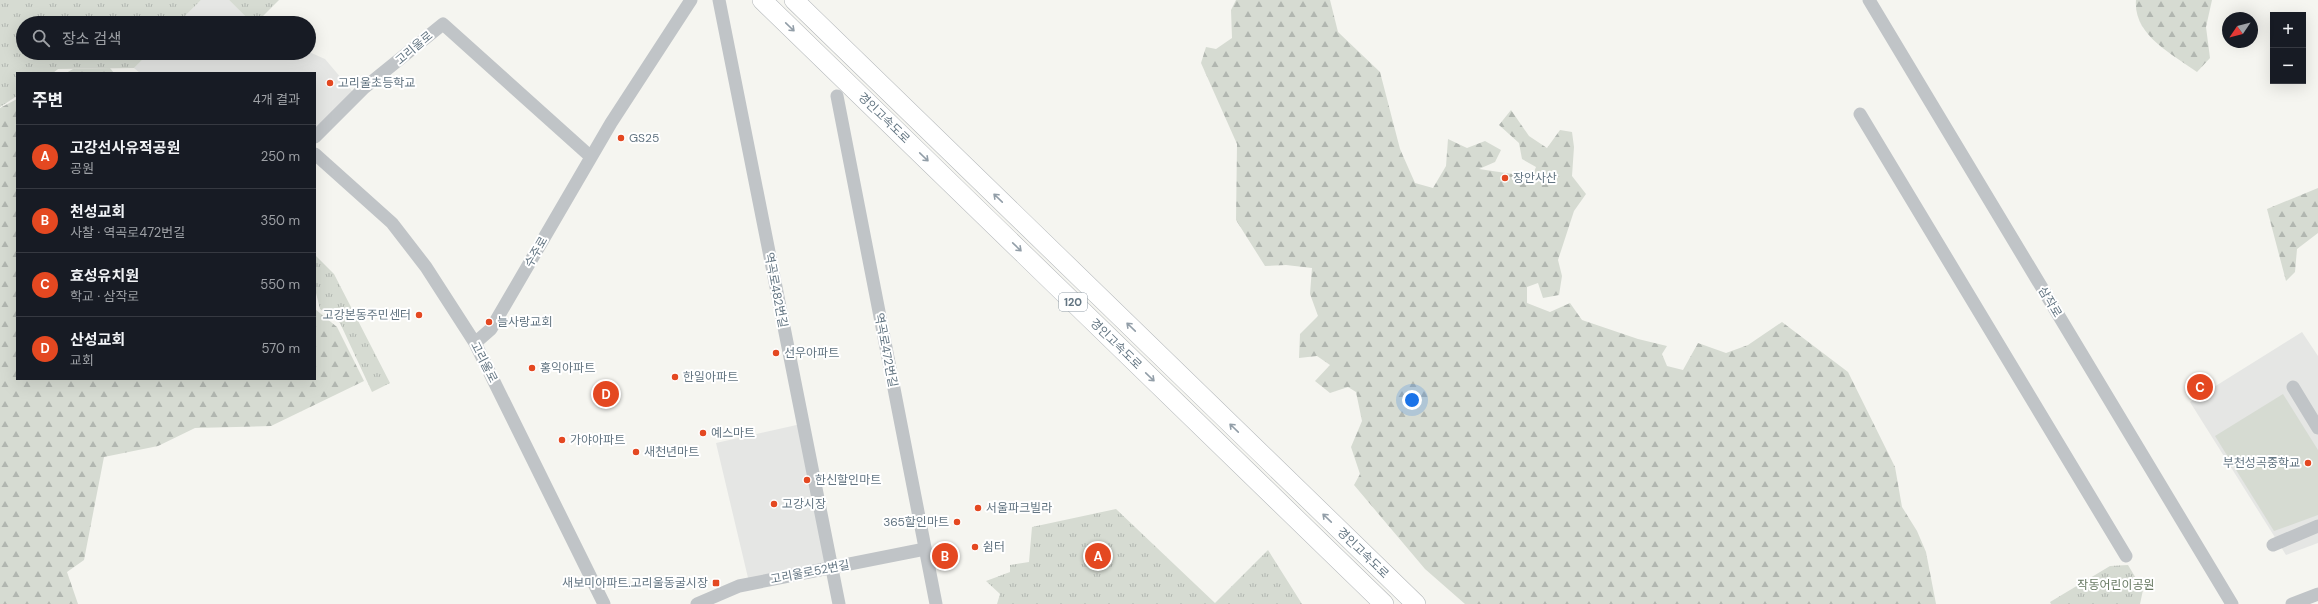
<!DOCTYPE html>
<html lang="ko">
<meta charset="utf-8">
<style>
:root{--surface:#171b24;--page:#20242c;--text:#f1f3f6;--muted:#9ea1a6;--line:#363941;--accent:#e44821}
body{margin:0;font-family:"DM Sans","Noto Sans KR",sans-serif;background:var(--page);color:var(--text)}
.controls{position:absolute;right:12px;top:12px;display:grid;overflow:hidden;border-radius:0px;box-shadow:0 4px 16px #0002}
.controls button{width:36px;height:36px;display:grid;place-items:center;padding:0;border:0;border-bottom:1px solid var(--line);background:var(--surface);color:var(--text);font:20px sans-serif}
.compass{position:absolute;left:2222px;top:12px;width:36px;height:36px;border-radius:50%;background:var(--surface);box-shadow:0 4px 16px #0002;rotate:235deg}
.you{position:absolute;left:1412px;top:400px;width:14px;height:14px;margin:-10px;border:3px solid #fff;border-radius:50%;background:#1a73e8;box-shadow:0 0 0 6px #1a73e833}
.badge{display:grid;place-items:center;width:26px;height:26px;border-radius:50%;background:var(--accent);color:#fff;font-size:13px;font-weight:700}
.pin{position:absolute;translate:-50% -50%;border:2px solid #fff;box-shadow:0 1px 4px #0006}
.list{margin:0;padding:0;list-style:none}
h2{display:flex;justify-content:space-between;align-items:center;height:52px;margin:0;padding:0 16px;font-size:17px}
h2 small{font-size:13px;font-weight:400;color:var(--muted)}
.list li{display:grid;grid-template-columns:26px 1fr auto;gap:12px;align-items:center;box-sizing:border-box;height:64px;padding:0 16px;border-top:1px solid var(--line)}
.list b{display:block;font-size:15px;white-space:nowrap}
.list p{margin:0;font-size:13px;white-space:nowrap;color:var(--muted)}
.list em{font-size:13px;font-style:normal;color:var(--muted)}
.icon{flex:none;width:22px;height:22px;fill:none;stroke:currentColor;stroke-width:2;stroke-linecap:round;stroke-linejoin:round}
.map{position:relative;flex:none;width:2318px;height:604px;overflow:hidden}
.search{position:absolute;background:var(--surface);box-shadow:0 4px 16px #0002;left:16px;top:16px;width:300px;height:44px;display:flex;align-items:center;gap:10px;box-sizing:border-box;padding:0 14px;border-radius:22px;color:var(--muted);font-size:15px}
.panel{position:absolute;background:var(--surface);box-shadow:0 4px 16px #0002;left:16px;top:72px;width:300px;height:308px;border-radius:0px}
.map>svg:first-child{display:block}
.built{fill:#e5e6e4}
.grass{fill:url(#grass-tufts)}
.forest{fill:url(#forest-firs)}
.pitch{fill:#d6dbd2}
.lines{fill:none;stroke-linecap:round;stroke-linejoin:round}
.highway-casing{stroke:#b1b5b8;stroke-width:20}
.minor{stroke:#c0c4c7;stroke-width:13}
.highway{stroke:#fff;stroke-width:19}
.oneway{stroke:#929ea8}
.poi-dot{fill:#e44821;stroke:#fff;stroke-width:1.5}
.labels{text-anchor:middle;stroke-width:4;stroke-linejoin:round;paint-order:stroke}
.shield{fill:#fff;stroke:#929ea8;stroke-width:1}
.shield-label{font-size:11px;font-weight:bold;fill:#637582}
.street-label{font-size:12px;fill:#637582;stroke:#fff}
.poi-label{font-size:12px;fill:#637582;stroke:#fff;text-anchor:start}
.park-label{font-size:12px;fill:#677962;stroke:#fff}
</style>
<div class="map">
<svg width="2318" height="604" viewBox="0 0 2318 604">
<defs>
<pattern id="grass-tufts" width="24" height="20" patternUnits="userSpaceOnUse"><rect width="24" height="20" fill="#d6dbd2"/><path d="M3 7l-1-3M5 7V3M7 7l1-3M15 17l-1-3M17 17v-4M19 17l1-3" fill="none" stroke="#b1b6b0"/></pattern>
<pattern id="forest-firs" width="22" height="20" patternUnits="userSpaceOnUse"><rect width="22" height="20" fill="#d6dbd2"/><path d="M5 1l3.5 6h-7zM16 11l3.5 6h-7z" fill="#b1b6b0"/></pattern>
</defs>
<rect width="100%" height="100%" fill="#f5f5f0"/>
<!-- built -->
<path class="built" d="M201 0H229L252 23H178Z
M309 52 325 59 353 92 315 129V73H140L134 68 149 53Z
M2302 332 2318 356V543L2286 555 2190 402Z
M801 424 829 566 749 582 716 443Z"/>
<!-- grass -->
<path class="grass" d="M0 0H201L178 23H23V53H149L134 68 58 69 53 73H17V96L0 107Z
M229 0H279L256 23H252Z
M315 255 334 274 390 383 372 392 340 323 320 309 315 289Z
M1116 509 1215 603 1268 550 1302 604H997L1000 594 986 581 1010 572V565L1029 562 1032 527Z
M2128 565 2143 590 2140 604H2051L2050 602 2110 566Z"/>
<!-- forest -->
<path class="forest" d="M1236 0H1330L1338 32 1380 72 1400 149 1415 183 1433 188 1446 166 1448 139 1467 148 1485 141 1501 150 1495 162 1479 169 1532 177 1536 167 1522 159 1519 143 1499 125 1511 110 1529 136 1547 148 1560 130 1572 132 1574 147 1572 176 1586 194 1574 211 1558 260 1562 276 1559 295 1543 298 1538 283 1527 287V303L1550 312 1570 303 1582 320 1638 339 1667 346 1662 354 1667 366 1683 370 1698 343 1726 353 1748 345 1782 322 1848 372 1895 467 1902 507 1917 531 1926 552 1936 604H1465L1425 569 1354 485 1360 474 1351 447 1362 421 1356 392 1348 387 1330 393 1315 381 1330 365 1317 356 1299 358 1300 334 1318 316 1310 294 1312 268 1286 265 1265 266 1236 220 1237 144 1201 63 1206 47 1216 49 1232 38 1231 10Z
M2136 0H2212L2206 27 2210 58 2197 72C2172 54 2133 35 2136 0Z
M110 68 114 73H66L73 69Z
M17 99V379H315V309L337 327 364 381 271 426 195 428 158 446 104 457 84 560 67 572 78 604H0V108Z
M2318 188V233L2297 249 2295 272 2286 281 2267 209Z"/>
<!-- pitch -->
<path class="pitch" d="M2283 394 2318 450V515L2274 531 2215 436Z"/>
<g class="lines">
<!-- highway casing -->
<g class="highway-casing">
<path id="highway" d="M762 0 1384 604
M794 0 1416 604"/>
</g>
<!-- minor -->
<path class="minor" d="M719 0 839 604
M1869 0 2232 604
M837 96 936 604
M1860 114 2126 556
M315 137 364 88 443 24 591 157
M315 154 392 223 426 267 475 343 604 604
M475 343 491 329 611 123 691 0
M2293 387 2318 428
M2273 545 2318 526
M697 604 739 586 925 549
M2292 604 2318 594"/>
<!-- highway -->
<use href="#highway" class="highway"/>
</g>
<!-- one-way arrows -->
<defs><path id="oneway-shaft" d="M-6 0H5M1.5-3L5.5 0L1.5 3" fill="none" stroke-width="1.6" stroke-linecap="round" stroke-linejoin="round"/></defs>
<g class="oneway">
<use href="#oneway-shaft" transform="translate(790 27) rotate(44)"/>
<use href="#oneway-shaft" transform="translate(924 157) rotate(44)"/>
<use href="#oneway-shaft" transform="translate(998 198) rotate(-136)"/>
<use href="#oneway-shaft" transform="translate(1017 247) rotate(44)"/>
<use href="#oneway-shaft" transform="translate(1131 327) rotate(-136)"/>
<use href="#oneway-shaft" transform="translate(1150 377) rotate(44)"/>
<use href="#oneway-shaft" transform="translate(1234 428) rotate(-136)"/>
<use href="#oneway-shaft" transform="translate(1327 518) rotate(-136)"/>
</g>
<!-- markers -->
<g class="poi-dot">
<circle cx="330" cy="83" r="4"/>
<circle cx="621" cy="138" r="4"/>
<circle cx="1505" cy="178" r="4"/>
<circle cx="419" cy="315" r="4"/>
<circle cx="489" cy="322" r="4"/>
<circle cx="776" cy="353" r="4"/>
<circle cx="532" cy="368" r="4"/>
<circle cx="675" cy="377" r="4"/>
<circle cx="703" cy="433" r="4"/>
<circle cx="562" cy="440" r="4"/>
<circle cx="636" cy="452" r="4"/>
<circle cx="2308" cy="463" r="4"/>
<circle cx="807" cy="480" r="4"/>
<circle cx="774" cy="504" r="4"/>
<circle cx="978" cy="508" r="4"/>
<circle cx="957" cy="522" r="4"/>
<circle cx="975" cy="547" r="4"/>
<rect x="712" y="579" width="8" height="8" rx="2"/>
</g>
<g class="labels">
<!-- shield labels -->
<rect class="shield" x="1059" y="293" width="28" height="18" rx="3"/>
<g class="shield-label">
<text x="1073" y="306">120</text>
</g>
<!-- street labels -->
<g class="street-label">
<text transform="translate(414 48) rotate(-40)" y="4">고리울로</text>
<text transform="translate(884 118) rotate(44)" y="4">경인고속도로</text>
<text transform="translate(536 252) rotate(-60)" y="4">수주로</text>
<text transform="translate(776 290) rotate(79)" y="4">역곡로482번길</text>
<text transform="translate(2050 302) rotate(59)" y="4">삼작로</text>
<text transform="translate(1116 344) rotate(44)" y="4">경인고속도로</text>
<text transform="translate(886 350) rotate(79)" y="4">역곡로472번길</text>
<text transform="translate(484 362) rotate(63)" y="4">고리울로</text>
<text transform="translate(1363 553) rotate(44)" y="4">경인고속도로</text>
<text transform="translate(810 572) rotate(-11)" y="4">고리울로52번길</text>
</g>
<!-- poi labels -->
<g class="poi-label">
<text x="338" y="87">고리울초등학교</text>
<text x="629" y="142">GS25</text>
<text x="1513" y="182">장안사산</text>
<text x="411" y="319" text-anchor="end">고강본동주민센터</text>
<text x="497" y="326">늘사랑교회</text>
<text x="784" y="357">선우아파트</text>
<text x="540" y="372">홍익아파트</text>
<text x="683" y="381">한일아파트</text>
<text x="711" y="437">예스마트</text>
<text x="570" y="444">가야아파트</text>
<text x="644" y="456">새천년마트</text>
<text x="2300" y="467" text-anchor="end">부천성곡중학교</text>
<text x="815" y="484">한신할인마트</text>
<text x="782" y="508">고강시장</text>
<text x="986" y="512">서울파크빌라</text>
<text x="949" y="526" text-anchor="end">365할인마트</text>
<text x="983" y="551">쉼터</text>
<text x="708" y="587" text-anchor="end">새보미아파트.고리울동굴시장</text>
</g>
<!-- park labels -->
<g class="park-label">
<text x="2116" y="589">작동어린이공원</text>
</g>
</g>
</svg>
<div class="controls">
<button>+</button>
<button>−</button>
</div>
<svg class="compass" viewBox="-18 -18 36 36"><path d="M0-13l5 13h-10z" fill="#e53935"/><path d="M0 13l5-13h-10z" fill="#9ea1a6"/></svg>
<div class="you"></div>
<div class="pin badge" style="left:1098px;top:556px">A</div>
<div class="pin badge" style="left:945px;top:556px">B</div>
<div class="pin badge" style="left:2200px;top:387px">C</div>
<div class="pin badge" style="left:606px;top:394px">D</div>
<div class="search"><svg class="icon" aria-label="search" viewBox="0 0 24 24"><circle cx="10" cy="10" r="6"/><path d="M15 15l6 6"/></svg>장소 검색</div>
<section class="panel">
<h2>주변<small>4개 결과</small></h2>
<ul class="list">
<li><span class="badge">A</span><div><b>고강선사유적공원</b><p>공원</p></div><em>250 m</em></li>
<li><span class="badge">B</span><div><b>천성교회</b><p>사찰 · 역곡로472번길</p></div><em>350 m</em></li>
<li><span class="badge">C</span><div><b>효성유치원</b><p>학교 · 삼작로</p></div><em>550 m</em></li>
<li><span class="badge">D</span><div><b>산성교회</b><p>교회</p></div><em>570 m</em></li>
</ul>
</section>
</div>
